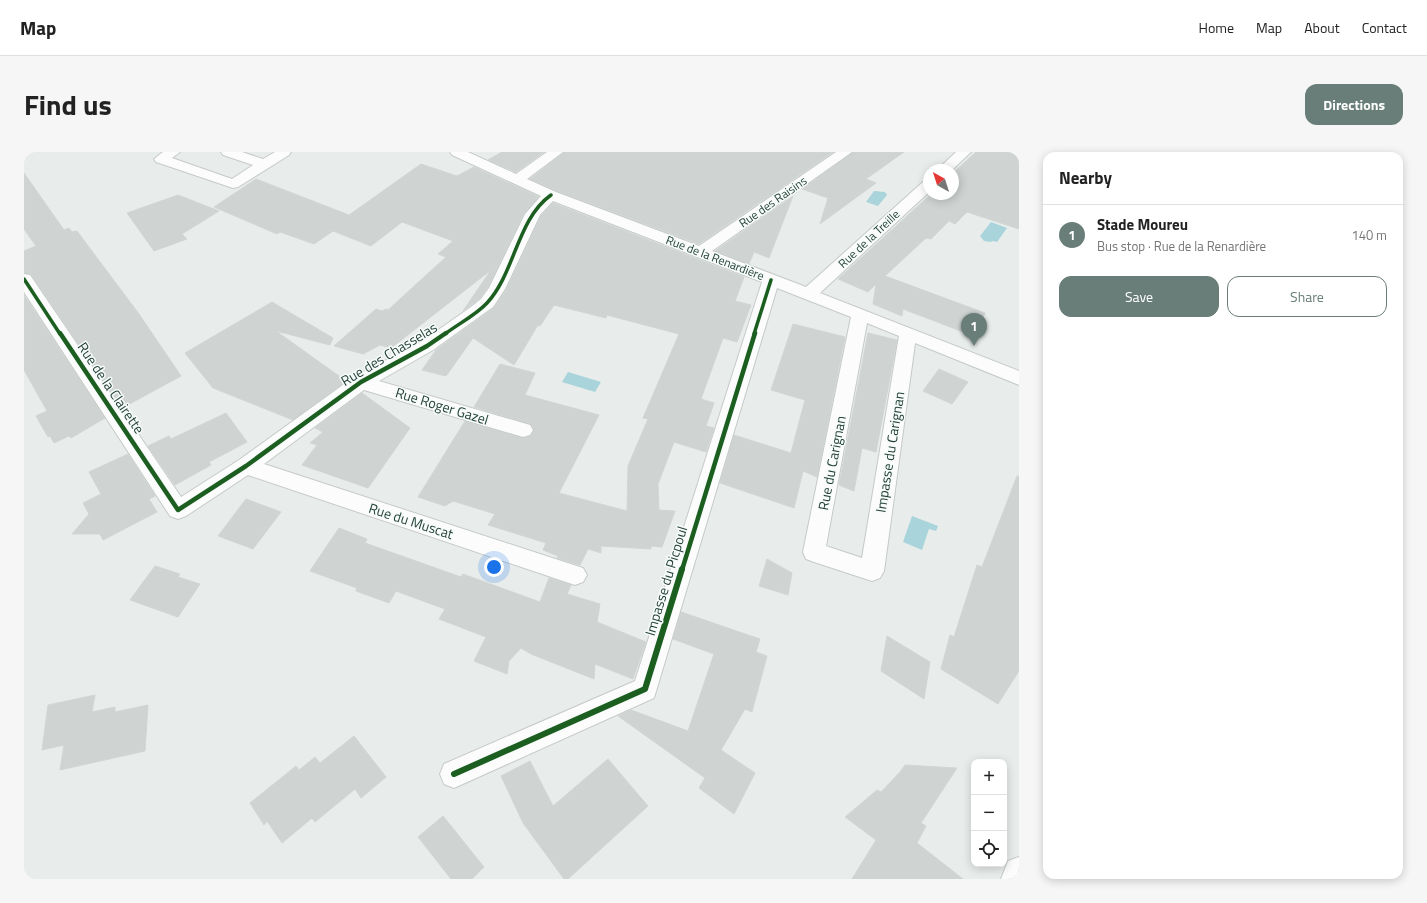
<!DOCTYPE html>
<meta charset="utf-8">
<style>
:root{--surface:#fff;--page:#f6f6f6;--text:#222;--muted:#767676;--line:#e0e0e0;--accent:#697e78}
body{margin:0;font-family:"Titillium Web",sans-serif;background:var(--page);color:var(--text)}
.controls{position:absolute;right:12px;bottom:12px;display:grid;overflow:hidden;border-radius:8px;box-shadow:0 2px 10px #0003}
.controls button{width:36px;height:36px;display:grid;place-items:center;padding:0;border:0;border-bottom:1px solid var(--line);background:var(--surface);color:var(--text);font:20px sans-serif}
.compass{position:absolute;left:899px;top:12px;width:36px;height:36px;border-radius:50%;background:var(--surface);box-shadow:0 2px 10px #0003;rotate:321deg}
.you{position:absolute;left:470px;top:415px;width:14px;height:14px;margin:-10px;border:3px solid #fff;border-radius:50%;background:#1a73e8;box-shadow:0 0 0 6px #1a73e833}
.badge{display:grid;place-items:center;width:26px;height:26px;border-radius:50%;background:var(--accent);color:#fff;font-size:13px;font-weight:700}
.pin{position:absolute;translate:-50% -33px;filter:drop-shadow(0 1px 2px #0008)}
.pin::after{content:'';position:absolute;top:21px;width:14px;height:12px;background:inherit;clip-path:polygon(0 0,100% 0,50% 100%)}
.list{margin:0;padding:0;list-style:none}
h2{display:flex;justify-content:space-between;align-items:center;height:52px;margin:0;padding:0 16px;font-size:17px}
h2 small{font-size:13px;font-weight:400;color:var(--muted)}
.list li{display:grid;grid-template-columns:26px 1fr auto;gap:12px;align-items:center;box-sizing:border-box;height:60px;padding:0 16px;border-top:1px solid var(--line)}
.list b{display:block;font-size:15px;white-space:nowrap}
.list p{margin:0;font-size:13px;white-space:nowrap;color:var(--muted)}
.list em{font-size:13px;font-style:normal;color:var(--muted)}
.actions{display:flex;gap:8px;padding:12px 16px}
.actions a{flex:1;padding:9px 0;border:1px solid var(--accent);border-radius:12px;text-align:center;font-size:14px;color:var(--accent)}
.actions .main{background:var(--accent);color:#fff}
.icon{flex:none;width:22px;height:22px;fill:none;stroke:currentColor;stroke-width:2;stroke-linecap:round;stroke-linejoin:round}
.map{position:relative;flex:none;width:995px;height:727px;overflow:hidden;border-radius:12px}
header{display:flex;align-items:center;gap:24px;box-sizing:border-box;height:56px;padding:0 20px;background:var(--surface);border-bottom:1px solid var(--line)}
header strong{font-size:19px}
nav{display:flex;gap:22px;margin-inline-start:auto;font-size:14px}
.intro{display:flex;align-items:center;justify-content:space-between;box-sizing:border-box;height:96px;padding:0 24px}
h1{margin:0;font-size:28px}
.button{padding:10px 18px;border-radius:12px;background:var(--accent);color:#fff;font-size:14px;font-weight:700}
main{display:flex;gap:24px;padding:0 24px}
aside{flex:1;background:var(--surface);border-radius:12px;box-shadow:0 2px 10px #0003}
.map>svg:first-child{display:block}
.water{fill:#a9d4db}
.building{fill:#cfd4d2;stroke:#d1d6d4}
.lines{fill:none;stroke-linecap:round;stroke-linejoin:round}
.minor-casing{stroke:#c5cac8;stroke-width:2}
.tertiary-casing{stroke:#c5cac8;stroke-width:2}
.minor{fill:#fcfcfc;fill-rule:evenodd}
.tertiary{fill:#fcfcfc;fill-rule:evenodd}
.cycleway-far2-casing{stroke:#f7fbf9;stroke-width:5.5}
.cycleway-far1-casing{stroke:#f7fbf9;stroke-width:7}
.cycleway-casing{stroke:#f7fbf9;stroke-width:8}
.cycleway-far2{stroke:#1b5e20;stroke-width:3.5}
.cycleway-far1{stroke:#1b5e20;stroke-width:4.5}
.cycleway{stroke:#1b5e20;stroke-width:6}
.labels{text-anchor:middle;stroke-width:3;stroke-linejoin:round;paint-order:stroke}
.far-street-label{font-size:12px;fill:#24423a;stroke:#f7fbf9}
.street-label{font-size:14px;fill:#24423a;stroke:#f7fbf9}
</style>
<header>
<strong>Map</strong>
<nav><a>Home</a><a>Map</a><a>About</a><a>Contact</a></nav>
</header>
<div class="intro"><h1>Find us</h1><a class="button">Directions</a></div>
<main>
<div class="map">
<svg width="995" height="727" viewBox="0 0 995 727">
<rect width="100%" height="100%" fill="#e8edeb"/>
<!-- water -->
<path class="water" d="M850 39 861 40 863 43 854 54 842 50Z
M967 70 983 76 973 90 969 89 966 90 960 89 956 84Z
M544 220 577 230 571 240 538 230Z
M888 364 914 374 912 379 905 377 898 398 879 390Z"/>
<!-- building -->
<path class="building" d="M478 0H520L492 20 464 8Z
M540 0H809L675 92 533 39 506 27Z
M829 0H880L842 27 852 31 796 72 804 46 778 37Z
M952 0H995V77L943 60 931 72 925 69 907 87 902 86 861 124 961 161 950 184 879 157 878 164 849 152 852 132 844 140 814 127 907 42H929V21Z
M397 12 433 24 450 15 515 45 500 61 464 135 456 146 439 159 467 118 367 196 356 193 339 202 310 194 352 157 358 159 362 157 364 158 422 105 414 102 429 89 378 70 347 94 309 79 290 92 256 80 253 82 190 55 232 27 325 63Z
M0 21 40 78 45 76 48 80 53 79 115 162 157 224 98 256 7 122 0 121V99L12 94 0 77Z
M154 43 195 59 158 82 163 87 130 99 103 61Z
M769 44 745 106 730 100 725 112 691 99Z
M529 51 720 125 711 149 727 153 713 190 699 186 677 247 690 251 682 274 690 276 682 300 650 290 634 332 635 358 651 359 638 395 627 394V397L577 394V401L564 397 556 413 533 406 534 404 519 398 522 391 464 373 471 362 429 349 421 354 394 345 441 269 499 286 507 284 510 277 506 272 450 255 476 212 511 221 501 243 575 263 535 341 603 359 604 314 624 267 619 266 655 182 583 163 582 166 530 153 516 174 514 173 490 213 449 186 422 224 398 218 412 198 470 156 482 138 517 64Z
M0 143 81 266 47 286 45 284 30 291 26 284 24 285 12 264 23 259 0 218Z
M248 150 309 186 306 193 252 179 322 229 269 268 189 236 161 201Z
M769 172 821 185 793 325 779 319 770 356 696 331 710 283 767 301 781 248 747 238Z
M844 181 873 188 852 300 838 296 830 339 815 333Z
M915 217 944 230 928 252 899 239Z
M338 241 386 276 344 336 278 313 293 293 286 291 299 280 291 276Z
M202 261 223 290 185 310 187 313 151 333 124 294 145 284 147 287Z
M104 302 131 344 125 347 133 360 79 388 76 382H48L65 362 59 351 77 342 65 320Z
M993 324H995V519L974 552 917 517 926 483 930 485 953 413 958 415Z
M222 347 257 360 229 397 194 384Z
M315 376 343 387 341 391 437 425 439 422 516 450 525 426 547 433 543 442 576 452 573 470 622 490 609 527 571 512 570 527 507 502 497 496 485 509 483 522 450 509 462 485 415 467 421 457 372 439 365 451 332 439 333 436 286 419Z
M743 407 768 421 764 443 735 434Z
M131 414 156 422 154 425 176 432 154 465 106 448Z
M657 460 736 487 732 500 743 504 728 560 721 557 697 598 731 621 710 662 675 636 681 626 594 564 607 558 664 579 690 502 649 487Z
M863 484 906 510 900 547 857 519Z
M71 543 68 560 91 555V560L124 553 121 599 36 618 40 593 18 598 24 553Z
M330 584 362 625 337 646 331 637 291 670 288 666 258 691 243 669 240 673 226 651 272 614 275 618 291 605 296 611Z
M584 607 624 654 544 727H540L499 671 477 624 506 609 529 654Z
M881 613 933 616 897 671 902 674 893 691 939 727H828L852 688 821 665 853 638 857 640 876 620Z
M419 664 460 715 448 727H427L394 685Z"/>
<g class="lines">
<!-- minor casing -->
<g class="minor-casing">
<path id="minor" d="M139 0H156L148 6 208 27 229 13 199 3 197 0H218L239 7 251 0H267L265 3 214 35 209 36 132 10 130 7Z
M426 0H444L492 22 523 0H539L503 27 532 40 675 94 812 0H828L688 99 782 135 900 29 905 28V40L796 141 995 219V233L891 191 860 419 856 426 848 429 790 410 782 407 779 400 827 165 753 136 630 546 430 636 420 632 416 622 420 612 611 529 738 130 529 49 516 63 481 137 469 155 409 198 355 229 506 273 509 278 506 283 499 285 340 238 240 312 559 416 563 423 559 430 551 433 224 323 162 364 154 367 146 364 0 140V122L6 123 157 345 215 308 330 225 397 190 447 155 457 147 465 136 501 62 517 44 428 3ZM843 171 875 184 838 406 802 394Z
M932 0H947L928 18H913Z"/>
</g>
<!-- tertiary casing -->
<g class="tertiary-casing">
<path id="tertiary" d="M995 705V727H977L984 709Z"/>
</g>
<!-- minor -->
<use href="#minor" class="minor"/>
<!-- tertiary -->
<use href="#tertiary" class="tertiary"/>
<!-- cycleway-far2 casing -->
<g class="cycleway-far2-casing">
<path id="cycleway-far2" d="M0 127 36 182
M421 182C434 172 452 163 463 151 491 121 493 67 527 43
M730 182 747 128"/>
</g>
<!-- cycleway-far1 casing -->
<g class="cycleway-far1-casing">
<path id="cycleway-far1" d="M36 181 154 358 222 314 337 230 403 194 422 181
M658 418 731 181"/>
</g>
<!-- cycleway casing -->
<g class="cycleway-casing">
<path id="cycleway" d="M430 622 621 537 658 417"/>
</g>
<!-- cycleway-far2 -->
<use href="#cycleway-far2" class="cycleway-far2"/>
<!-- cycleway-far1 -->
<use href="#cycleway-far1" class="cycleway-far1"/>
<!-- cycleway -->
<use href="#cycleway" class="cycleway"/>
</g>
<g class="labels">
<!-- far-street labels -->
<g class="far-street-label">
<text transform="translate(749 50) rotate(-35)" y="4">Rue des Raisins</text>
<text transform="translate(845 87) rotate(-43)" y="4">Rue de la Treille</text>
<text transform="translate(691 106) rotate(21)" y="4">Rue de la Renardière</text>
</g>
<!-- street labels -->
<g class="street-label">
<text transform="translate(365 202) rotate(-31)" y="5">Rue des Chasselas</text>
<text transform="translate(87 236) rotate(56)" y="5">Rue de la Clairette</text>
<text transform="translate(418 254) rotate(17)" y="5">Rue Roger Gazel</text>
<text transform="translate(866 300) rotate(-81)" y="5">Impasse du Carignan</text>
<text transform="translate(808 311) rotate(-79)" y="5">Rue du Carignan</text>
<text transform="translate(387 369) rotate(18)" y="5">Rue du Muscat</text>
<text transform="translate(642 429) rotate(-73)" y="5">Impasse du Picpoul</text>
</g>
</g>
</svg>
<div class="controls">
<button>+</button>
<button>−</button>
<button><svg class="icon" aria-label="locate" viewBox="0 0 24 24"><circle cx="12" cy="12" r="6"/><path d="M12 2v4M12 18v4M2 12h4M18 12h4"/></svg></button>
</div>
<svg class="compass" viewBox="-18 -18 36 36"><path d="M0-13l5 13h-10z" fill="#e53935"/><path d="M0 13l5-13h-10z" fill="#767676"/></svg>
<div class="you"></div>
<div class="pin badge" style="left:950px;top:194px">1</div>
</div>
<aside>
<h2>Nearby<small></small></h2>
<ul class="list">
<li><span class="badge">1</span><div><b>Stade Moureu</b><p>Bus stop · Rue de la Renardière</p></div><em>140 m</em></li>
</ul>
<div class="actions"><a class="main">Save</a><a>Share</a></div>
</aside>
</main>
